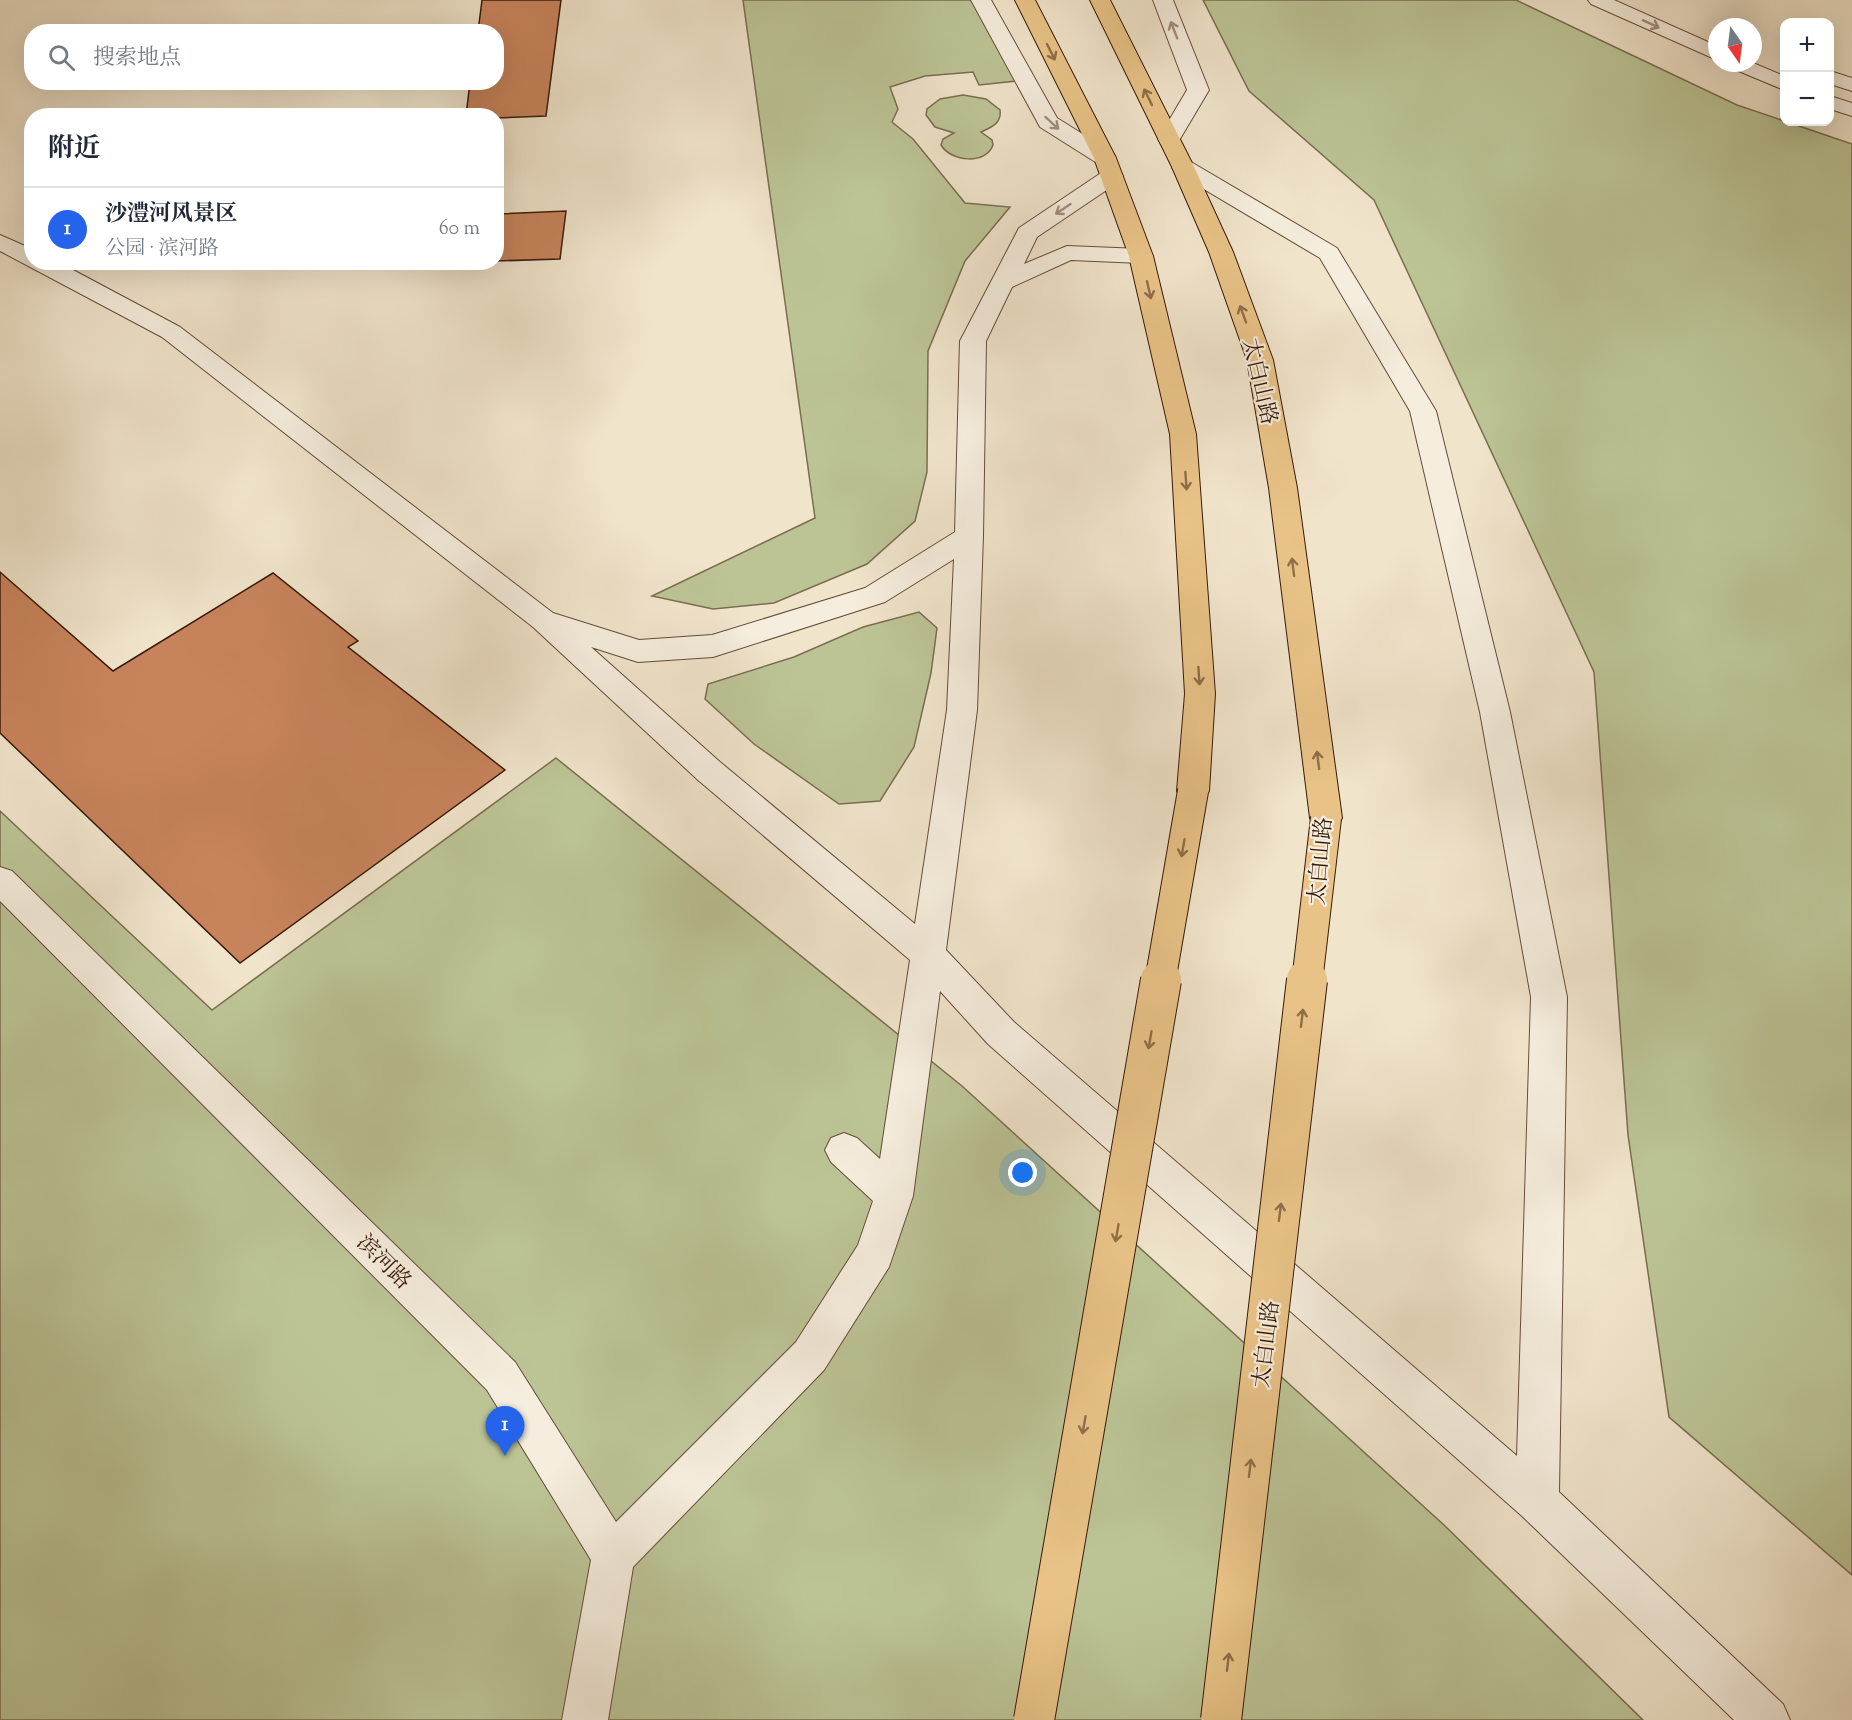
<!DOCTYPE html>
<html lang="zh">
<meta charset="utf-8">
<style>
:root{--surface:#fff;--page:#f6f6f7;--text:#1f2937;--muted:#747a83;--line:#e0e1e3;--accent:#2563eb}
body{margin:0;font-family:"Sorts Mill Goudy","Noto Serif SC",serif;background:var(--page);color:var(--text)}
.controls{position:absolute;right:18px;top:18px;display:grid;overflow:hidden;border-radius:12px;box-shadow:0 6px 24px #0002}
.controls button{width:54px;height:54px;display:grid;place-items:center;padding:0;border:0;border-bottom:2px solid var(--line);background:var(--surface);color:var(--text);font:30px sans-serif}
.compass{position:absolute;left:1708px;top:18px;width:54px;height:54px;border-radius:50%;background:var(--surface);box-shadow:0 6px 24px #0002;rotate:166deg}
.you{position:absolute;left:1023px;top:1173px;width:21px;height:21px;margin:-15px;border:4px solid #fff;border-radius:50%;background:#1a73e8;box-shadow:0 0 0 9px #1a73e833}
.badge{display:grid;place-items:center;width:39px;height:39px;border-radius:50%;background:var(--accent);color:#fff;font-size:20px;font-weight:700}
.pin{position:absolute;translate:-50% -50px;filter:drop-shadow(0 2px 3px #0008)}
.pin::after{content:'';position:absolute;top:32px;width:21px;height:18px;background:inherit;clip-path:polygon(0 0,100% 0,50% 100%)}
.list{margin:0;padding:0;list-style:none}
h2{display:flex;justify-content:space-between;align-items:center;height:78px;margin:0;padding:0 24px;font-size:26px}
h2 small{font-size:20px;font-weight:400;color:var(--muted)}
.list li{display:grid;grid-template-columns:39px 1fr auto;gap:18px;align-items:center;box-sizing:border-box;height:84px;padding:0 24px;border-top:2px solid var(--line)}
.list b{display:block;font-size:22px;white-space:nowrap}
.list p{margin:0;font-size:20px;white-space:nowrap;color:var(--muted)}
.list em{font-size:20px;font-style:normal;color:var(--muted)}
.icon{flex:none;width:33px;height:33px;fill:none;stroke:currentColor;stroke-width:2;stroke-linecap:round;stroke-linejoin:round}
.map{position:relative;flex:none;width:1852px;height:1720px;overflow:hidden}
.search{position:absolute;background:var(--surface);box-shadow:0 6px 24px #0002;left:24px;top:24px;width:480px;height:66px;display:flex;align-items:center;gap:15px;box-sizing:border-box;padding:0 21px;border-radius:24px;color:var(--muted);font-size:22px}
.panel{position:absolute;background:var(--surface);box-shadow:0 6px 24px #0002;left:24px;top:108px;width:480px;height:162px;border-radius:24px}
.map>svg:first-child{display:block}
.green{fill:#bcc496;stroke:#7a6e4f;stroke-width:1.5}
.building{fill:#c7835c;stroke:#381908;stroke-width:1.5}
.lines{fill:none;stroke-linecap:round;stroke-linejoin:round}
.minor-casing{stroke:#664c39;stroke-width:2}
.major-casing{stroke:#381908;stroke-width:2}
.minor{fill:#f5eddd;fill-rule:evenodd}
.major{fill:#e8c286;fill-rule:evenodd}
.major-bridge-far1-casing{stroke:#381908;stroke-width:32;stroke-linecap:butt}
.major-bridge-casing{stroke:#381908;stroke-width:42;stroke-linecap:butt}
.major-bridge-far1{stroke:#e8c286;stroke-width:30}
.major-bridge{stroke:#e8c286;stroke-width:40}
.oneway{stroke:#a08e7d}
.oneway2{stroke:#906e47}
.labels{text-anchor:middle;stroke-width:4.5;stroke-linejoin:round;paint-order:stroke}
.street-label{font-size:22px;fill:#381908;stroke:#f5eddd}
</style>
<div class="map">
<svg width="1852" height="1720" viewBox="0 0 1852 1720">
<rect width="100%" height="100%" fill="#f0e4cb"/>
<filter id="stains"><feTurbulence type="fractalNoise" baseFrequency=".00333" numOctaves="4"/><feColorMatrix values="0 0 0 0 .2 0 0 0 0 .09 0 0 0 0 .02 0 0 0 .5 -.17"/></filter>
<radialGradient id="worn" r=".72"><stop offset=".6" stop-color="#630" stop-opacity="0"/><stop offset="1" stop-color="#630" stop-opacity=".3"/></radialGradient>
<!-- green -->
<path class="green" d="M743 0H974L1016 81 979 85 973 72 925 76 890 87 898 109 892 122 913 139 965 203 1010 207 965 261 928 351 927 472 915 521 867 564 774 603 713 609 652 596 815 518Z
M1203 0H1516L1737 105 1852 144V1575L1669 1417 1628 1135 1594 672 1374 200 1249 91Z
M963 95 986 99 1000 110C1002 123 992 127 981 132L992 140 993 145C986 165 951 162 941 145L943 139 954 133 935 127 926 115 927 109 940 99Z
M919 612 937 628 931 673 914 747 880 801 839 804 754 744 705 699 708 684 794 657 863 627Z
M556 758 962 1086 1444 1525 1643 1720H0V811L212 1010Z"/>
<!-- building -->
<path class="building" d="M482 0H561L546 116 496 118V116H466L470 82H496V32H478Z
M566 211 560 259 496 261V214Z
M0 572 113 671 273 573 358 641 348 647 505 770 240 963 0 733Z"/>
<g class="lines">
<!-- minor casing -->
<g class="minor-casing">
<path id="minor" d="M971 0H991L1057 118 1113 153 1116 158 1113 163 1105 165 1097 163 1040 127Z
M1153 0H1173L1209 90 1177 144 1169 146 1161 144 1158 139 1187 90Z
M1588 0H1614L1717 46V60L1591 4Z
M1726 63H1753L1784 76V90L1729 67Z
M1830 71 1852 78V91L1830 84Z
M1830 96 1852 103V116L1830 109Z
M1183 160 1191 162 1337 248 1436 411 1510 712 1567 997 1559 1492 1783 1704 1790 1720H1734L1522 1516 988 1044 940 991 913 1196 889 1267 824 1370 633 1567 608 1720H562L591 1560 487 1390 0 901V867L12 871 515 1362 616 1522 796 1342 858 1245 873 1201 831 1162 825 1150 831 1138 844 1133 857 1138 880 1159 910 960 698 780 533 627 162 337 0 251V235L32 249V262H58L180 327 553 613 639 640 712 635 865 588 955 532 960 341 1019 228 1104 171 1112 169 1120 171 1123 176 1120 181 1037 237 1024 264 1067 246 1141 249 1149 251 1153 256 1149 261 1141 263 1071 260 1012 287 986 341 983 536 977 710 946 950 1014 1022 1517 1456 1531 997 1480 712 1410 411 1320 258 1175 172 1172 167 1175 162ZM954 559 947 710 915 924 720 762 591 647 638 662 713 657 885 602Z"/>
</g>
<!-- major casing -->
<g class="major-casing">
<path id="major" d="M1015 0H1035L1116 158 1153 256 1196 434 1215 694 1209 791 1204 800 1193 803 1182 800 1177 791 1185 694 1170 434 1129 256 1094 158Z
M1090 0H1110L1194 167 1233 252 1273 360 1297 488 1342 818 1337 827 1326 831 1315 827 1310 818 1269 488 1247 360 1209 252 1172 167Z"/>
</g>
<!-- minor -->
<use href="#minor" class="minor"/>
<!-- major -->
<use href="#major" class="major"/>
<!-- major-bridge-far1 casing -->
<g class="major-bridge-far1-casing">
<path id="major-bridge-far1" d="M1160 982 1193 791
M1307 982 1326 818"/>
</g>
<!-- major-bridge casing -->
<g class="major-bridge-casing">
<path id="major-bridge" d="M1034 1720 1161 980
M1221 1720 1307 980"/>
</g>
<!-- major-bridge-far1 -->
<use href="#major-bridge-far1" class="major-bridge-far1"/>
<!-- major-bridge -->
<use href="#major-bridge" class="major-bridge"/>
</g>
<!-- one-way arrows -->
<defs><path id="oneway-shaft" d="M-6 0H5M1.5-3L5.5 0L1.5 3" fill="none" stroke-width="1.6" stroke-linecap="round" stroke-linejoin="round" transform="scale(1.5)"/></defs>
<g class="oneway">
<use href="#oneway-shaft" transform="translate(1651 24) rotate(25)"/>
<use href="#oneway-shaft" transform="translate(1174 30) rotate(-111)"/>
<use href="#oneway-shaft" transform="translate(1052 123) rotate(42)"/>
<use href="#oneway-shaft" transform="translate(1063 209) rotate(146)"/>
</g>
<g class="oneway2">
<use href="#oneway-shaft" transform="translate(1051 52) rotate(63)"/>
<use href="#oneway-shaft" transform="translate(1148 97) rotate(-116)"/>
<use href="#oneway-shaft" transform="translate(1149 290) rotate(77)"/>
<use href="#oneway-shaft" transform="translate(1243 314) rotate(-110)"/>
<use href="#oneway-shaft" transform="translate(1186 481) rotate(86)"/>
<use href="#oneway-shaft" transform="translate(1293 567) rotate(-97)"/>
<use href="#oneway-shaft" transform="translate(1199 676) rotate(86)"/>
<use href="#oneway-shaft" transform="translate(1318 760) rotate(-97)"/>
<use href="#oneway-shaft" transform="translate(1183 848) rotate(100)"/>
<use href="#oneway-shaft" transform="translate(1302 1018) rotate(-83)"/>
<use href="#oneway-shaft" transform="translate(1150 1040) rotate(100)"/>
<use href="#oneway-shaft" transform="translate(1280 1212) rotate(-83)"/>
<use href="#oneway-shaft" transform="translate(1117 1233) rotate(100)"/>
<use href="#oneway-shaft" transform="translate(1084 1425) rotate(100)"/>
<use href="#oneway-shaft" transform="translate(1250 1468) rotate(-83)"/>
<use href="#oneway-shaft" transform="translate(1228 1662) rotate(-83)"/>
</g>
<g class="labels">
<!-- street labels -->
<g class="street-label">
<text transform="translate(1261 381) rotate(77)" y="8">太白山路</text>
<text transform="translate(1319 861) rotate(-85)" y="8">太白山路</text>
<text transform="translate(385 1261) rotate(45)" y="8">滨河路</text>
<text transform="translate(1265 1344) rotate(-83)" y="8">太白山路</text>
</g>
</g>
<rect width="100%" height="100%" filter="url(#stains)"/>
<rect width="100%" height="100%" fill="url(#worn)"/>
</svg>
<div class="controls">
<button>+</button>
<button>−</button>
</div>
<svg class="compass" viewBox="-18 -18 36 36"><path d="M0-13l5 13h-10z" fill="#e53935"/><path d="M0 13l5-13h-10z" fill="#747a83"/></svg>
<div class="you"></div>
<div class="pin badge" style="left:505px;top:1456px">1</div>
<div class="search"><svg class="icon" aria-label="search" viewBox="0 0 24 24"><circle cx="10" cy="10" r="6"/><path d="M15 15l6 6"/></svg>搜索地点</div>
<section class="panel">
<h2>附近<small></small></h2>
<ul class="list">
<li><span class="badge">1</span><div><b>沙澧河风景区</b><p>公园 · 滨河路</p></div><em>60 m</em></li>
</ul>
</section>
</div>
